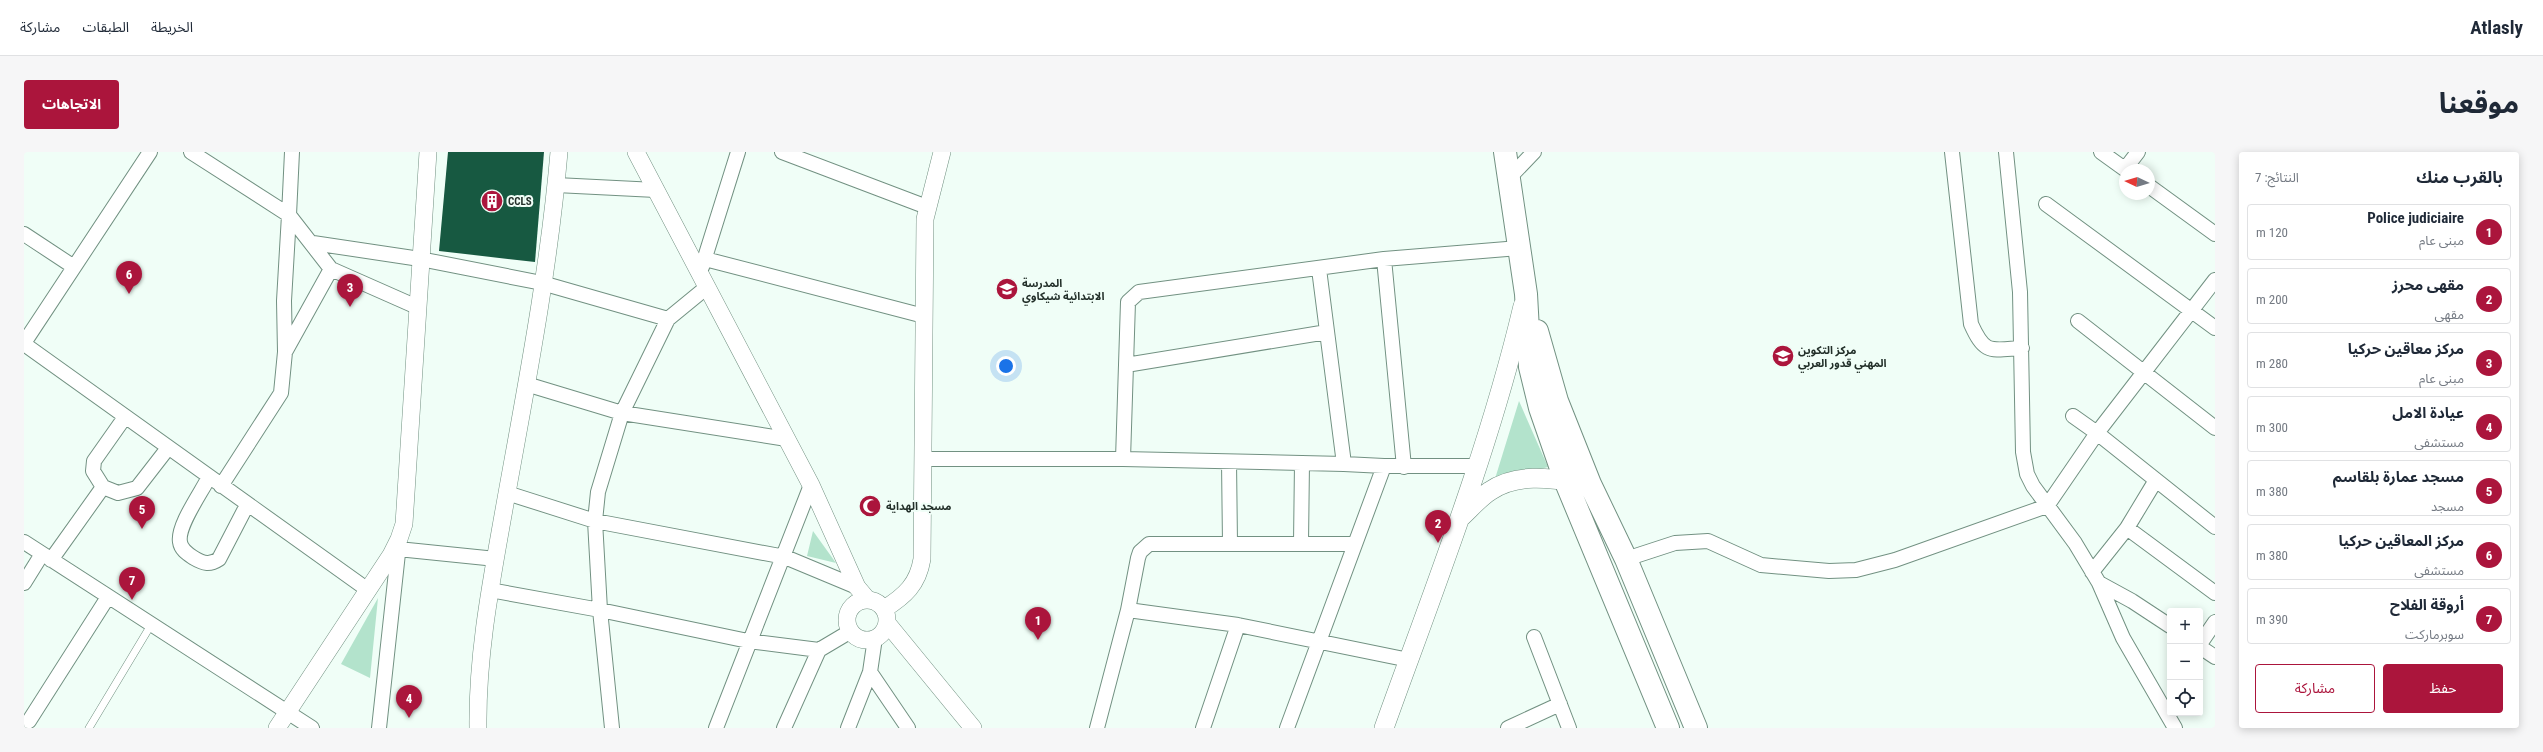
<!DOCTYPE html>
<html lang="ar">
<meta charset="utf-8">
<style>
:root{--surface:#fff;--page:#f6f6f7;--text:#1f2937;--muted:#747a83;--line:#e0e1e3;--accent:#ab153c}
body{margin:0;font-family:"Roboto Condensed","Noto Sans Arabic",sans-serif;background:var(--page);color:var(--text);direction:rtl}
.controls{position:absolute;right:12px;bottom:12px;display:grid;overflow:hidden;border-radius:4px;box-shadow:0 2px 10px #0003}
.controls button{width:36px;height:36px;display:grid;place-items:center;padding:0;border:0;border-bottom:1px solid var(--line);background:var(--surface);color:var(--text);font:20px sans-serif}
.compass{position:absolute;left:2095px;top:12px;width:36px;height:36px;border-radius:50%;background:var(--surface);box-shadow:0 2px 10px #0003;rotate:274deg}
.you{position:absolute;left:982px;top:214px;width:14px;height:14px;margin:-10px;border:3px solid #fff;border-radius:50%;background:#1a73e8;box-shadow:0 0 0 6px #1a73e833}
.badge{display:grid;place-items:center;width:26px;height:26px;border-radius:50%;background:var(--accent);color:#fff;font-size:13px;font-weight:700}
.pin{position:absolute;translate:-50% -33px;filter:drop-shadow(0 1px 2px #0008)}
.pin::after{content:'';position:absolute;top:21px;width:14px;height:12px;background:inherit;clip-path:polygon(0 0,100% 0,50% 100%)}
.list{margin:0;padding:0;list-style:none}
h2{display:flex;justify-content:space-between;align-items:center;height:52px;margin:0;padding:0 16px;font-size:17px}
h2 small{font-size:13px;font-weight:400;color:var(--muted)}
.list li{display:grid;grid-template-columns:26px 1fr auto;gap:12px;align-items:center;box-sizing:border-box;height:56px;margin:0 8px 8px;padding:0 8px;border:1px solid var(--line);border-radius:4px}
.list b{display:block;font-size:15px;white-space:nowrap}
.list p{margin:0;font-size:13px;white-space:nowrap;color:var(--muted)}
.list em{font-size:13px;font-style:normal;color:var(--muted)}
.actions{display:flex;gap:8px;padding:12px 16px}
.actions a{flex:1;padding:9px 0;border:1px solid var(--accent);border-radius:4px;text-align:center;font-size:14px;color:var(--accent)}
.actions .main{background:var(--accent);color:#fff}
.icon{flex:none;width:22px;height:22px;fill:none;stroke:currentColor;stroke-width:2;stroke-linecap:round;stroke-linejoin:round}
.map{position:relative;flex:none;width:2191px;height:576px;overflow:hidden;direction:ltr;border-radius:4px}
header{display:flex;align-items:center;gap:24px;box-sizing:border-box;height:56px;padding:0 20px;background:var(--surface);border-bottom:1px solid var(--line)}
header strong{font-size:19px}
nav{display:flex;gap:22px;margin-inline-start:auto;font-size:14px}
.intro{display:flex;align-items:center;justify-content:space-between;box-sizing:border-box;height:96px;padding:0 24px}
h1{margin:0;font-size:28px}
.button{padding:10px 18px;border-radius:4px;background:var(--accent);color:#fff;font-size:14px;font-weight:700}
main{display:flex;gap:24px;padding:0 24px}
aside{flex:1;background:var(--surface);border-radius:4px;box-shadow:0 2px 10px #0003}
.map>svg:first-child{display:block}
.green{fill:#b3e3cc}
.building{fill:#175941}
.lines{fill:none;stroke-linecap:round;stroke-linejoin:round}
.service-casing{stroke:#729182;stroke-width:8}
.minor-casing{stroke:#729182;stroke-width:16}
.tertiary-casing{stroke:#729182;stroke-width:18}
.secondary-casing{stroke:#729182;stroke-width:20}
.primary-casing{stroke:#729182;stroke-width:24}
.service{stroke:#fff;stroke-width:7}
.minor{stroke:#fff;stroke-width:14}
.tertiary{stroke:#fff;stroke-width:17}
.secondary{stroke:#fff;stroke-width:19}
.primary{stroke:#fff;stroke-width:22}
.labels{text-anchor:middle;stroke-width:4;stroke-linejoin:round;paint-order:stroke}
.poi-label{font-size:11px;font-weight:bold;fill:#222f29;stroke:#f0fef7;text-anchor:start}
</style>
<header>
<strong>Atlasly</strong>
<nav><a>الخريطة</a><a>الطبقات</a><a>مشاركة</a></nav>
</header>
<div class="intro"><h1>موقعنا</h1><a class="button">الاتجاهات</a></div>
<main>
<aside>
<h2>بالقرب منك<small>النتائج: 7</small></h2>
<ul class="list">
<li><span class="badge">1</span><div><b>Police judiciaire</b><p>مبنى عام</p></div><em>120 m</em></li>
<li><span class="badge">2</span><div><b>مقهى محرز</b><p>مقهى</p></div><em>200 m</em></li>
<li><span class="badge">3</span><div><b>مركز معاقين حركيا</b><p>مبنى عام</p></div><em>280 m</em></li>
<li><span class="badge">4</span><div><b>عيادة الامل</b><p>مستشفى</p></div><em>300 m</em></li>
<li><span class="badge">5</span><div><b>مسجد عمارة بلقاسم</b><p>مسجد</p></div><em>380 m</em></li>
<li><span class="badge">6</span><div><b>مركز المعاقين حركيا</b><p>مستشفى</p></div><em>380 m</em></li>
<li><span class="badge">7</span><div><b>أروقة الفلاح</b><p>سوبرماركت</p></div><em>390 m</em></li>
</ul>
<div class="actions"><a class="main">حفظ</a><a>مشاركة</a></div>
</aside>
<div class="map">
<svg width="2191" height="576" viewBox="0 0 2191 576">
<rect width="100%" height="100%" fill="#f0fef7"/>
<!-- green -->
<path class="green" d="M1495 249 1524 315 1470 330Z
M789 379 812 411 783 404Z
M354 446 346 526 317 512Z"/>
<!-- building -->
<path class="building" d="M424 0H520L511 110 415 99Z"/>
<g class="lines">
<!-- service casing -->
<g class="service-casing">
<path id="service" d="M65 576 127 473"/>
</g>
<!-- minor casing -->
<g class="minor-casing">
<path id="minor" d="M167 0 265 63 260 149 261 200 257 241 197 334
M268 0 265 63 307 117 393 155
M758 0 903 55
M1928 0 1947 172C1961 203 1966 198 1998 196
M1982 0 1996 140 1999 300 2003 322 2009 334 2051 391 2075 431 2099 486 2151 576
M2077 0 2102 18
M2101 17 2114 0
M1485 26 1510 0
M532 33 632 38
M2125 34 2191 82
M2022 52 2191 176
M0 82 50 115
M289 91 396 107 518 131 644 167 598 261 574 340 571 369 576 458 588 576
M681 107 900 164
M1360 107 1380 315
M678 115 714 0
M644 167 683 135
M2054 169 2191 276
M0 191 126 0
M0 192 344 438
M261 200 307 117
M1102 213 1303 180
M502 232 598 261 763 287
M2049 264 2073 281 2191 375
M101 265 70 309 69 319 79 335 94 341 113 336 144 296
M899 307H1099L1320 312 1295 117
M1099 307 1104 150 1115 140 1360 107 1495 96
M1205 310 1206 391
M1320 312 1360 314
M185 325C177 341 153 374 156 390 157 398 164 402 170 406 180 412 186 413 195 407L223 353
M483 341 571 369 761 405 833 435
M2103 376 2191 441
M0 390 288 576
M1277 391 1278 311
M374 397 472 407
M1602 407 1651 391 1684 389 1737 413 1805 419 1832 418 1871 408 2023 354 2073 281 2191 128
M27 408 79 335
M2068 420 2103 376 2132 328
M0 431 18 402
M2075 431 2108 449 2146 474
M466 438 576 458 724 489 795 498
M1104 458 1214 473 1385 508
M1510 485 1545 576
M2176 492 2191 470
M2176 495 2191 505
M846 520 884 576
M0 572 5 569 84 445
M355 576 375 392
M692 576 787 333
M760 576 795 498 827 479
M824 576 846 520 851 486
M1073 576 1104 458 1114 406 1116 400 1125 392H1329
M1179 576 1214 473
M1263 576 1360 314H1452
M1484 576 1536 552"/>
</g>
<!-- tertiary casing -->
<g class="tertiary-casing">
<path id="tertiary" d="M612 0 787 333 833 435 844 448
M823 468a20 20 0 1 1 40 0a20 20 0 1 1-40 0Z
M860 457C881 444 894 432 898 407L901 67 918 0
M863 471 949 576
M253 576 367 403 375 387 380 372 404 0
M454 576C453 500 468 426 481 352 502 235 525 118 535 0"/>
</g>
<!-- secondary casing -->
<g class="secondary-casing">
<path id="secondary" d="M1436 366C1446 357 1455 346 1466 339 1492 321 1526 326 1554 330
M1360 576C1410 437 1465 298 1499 154"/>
</g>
<!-- primary casing -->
<g class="primary-casing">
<path id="primary" d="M1481 0 1502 142 1506 215 1516 256 1541 328 1644 576
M1513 179 1533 249 1566 332 1602 407 1672 576"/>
</g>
<!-- service -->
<use href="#service" class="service"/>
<!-- minor -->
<use href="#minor" class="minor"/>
<!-- tertiary -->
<use href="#tertiary" class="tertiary"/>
<!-- secondary -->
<use href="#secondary" class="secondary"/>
<!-- primary -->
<use href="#primary" class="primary"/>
</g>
<!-- icons -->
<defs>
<g id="building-disc" transform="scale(1.15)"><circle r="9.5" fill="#ab153c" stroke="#f0fef7"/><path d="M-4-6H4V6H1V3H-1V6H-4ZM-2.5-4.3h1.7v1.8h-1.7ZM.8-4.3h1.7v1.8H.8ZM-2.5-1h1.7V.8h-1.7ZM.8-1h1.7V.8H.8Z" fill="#fff"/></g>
<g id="school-disc" transform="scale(1.15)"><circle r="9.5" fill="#ab153c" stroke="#f0fef7"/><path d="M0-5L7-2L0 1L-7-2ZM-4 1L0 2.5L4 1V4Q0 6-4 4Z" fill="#fff"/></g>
<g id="university-disc" transform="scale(1.15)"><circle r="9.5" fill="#ab153c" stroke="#f0fef7"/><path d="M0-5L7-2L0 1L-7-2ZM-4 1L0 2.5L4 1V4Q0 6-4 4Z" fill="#fff"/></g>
<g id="mosque-disc" transform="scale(1.15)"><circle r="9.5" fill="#ab153c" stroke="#f0fef7"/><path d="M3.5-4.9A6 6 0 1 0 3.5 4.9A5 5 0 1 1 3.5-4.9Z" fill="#fff"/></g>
</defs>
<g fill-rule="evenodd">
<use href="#building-disc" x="468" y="49"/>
<use href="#school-disc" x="983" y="137"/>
<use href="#university-disc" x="1759" y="204"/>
<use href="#mosque-disc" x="846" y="354"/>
</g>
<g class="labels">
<!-- poi labels -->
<g class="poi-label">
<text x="484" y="53">CCLS</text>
<text x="998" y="135">المدرسة<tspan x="998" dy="13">الابتدائية شيكاوي</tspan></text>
<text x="1774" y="202">مركز التكوين<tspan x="1774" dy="13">المهني قدور العربي</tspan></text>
<text x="862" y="358">مسجد الهداية</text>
</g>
</g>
</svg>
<div class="controls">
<button>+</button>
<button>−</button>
<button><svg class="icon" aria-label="locate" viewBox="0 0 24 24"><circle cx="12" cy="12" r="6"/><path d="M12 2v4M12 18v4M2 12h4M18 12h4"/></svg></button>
</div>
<svg class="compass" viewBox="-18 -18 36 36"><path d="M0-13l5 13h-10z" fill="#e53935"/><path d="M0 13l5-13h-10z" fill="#747a83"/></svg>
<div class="you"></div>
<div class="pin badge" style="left:1014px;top:488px">1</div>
<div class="pin badge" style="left:1414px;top:391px">2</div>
<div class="pin badge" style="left:326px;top:155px">3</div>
<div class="pin badge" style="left:385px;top:566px">4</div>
<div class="pin badge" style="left:118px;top:377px">5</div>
<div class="pin badge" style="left:105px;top:142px">6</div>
<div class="pin badge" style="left:108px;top:448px">7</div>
</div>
</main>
